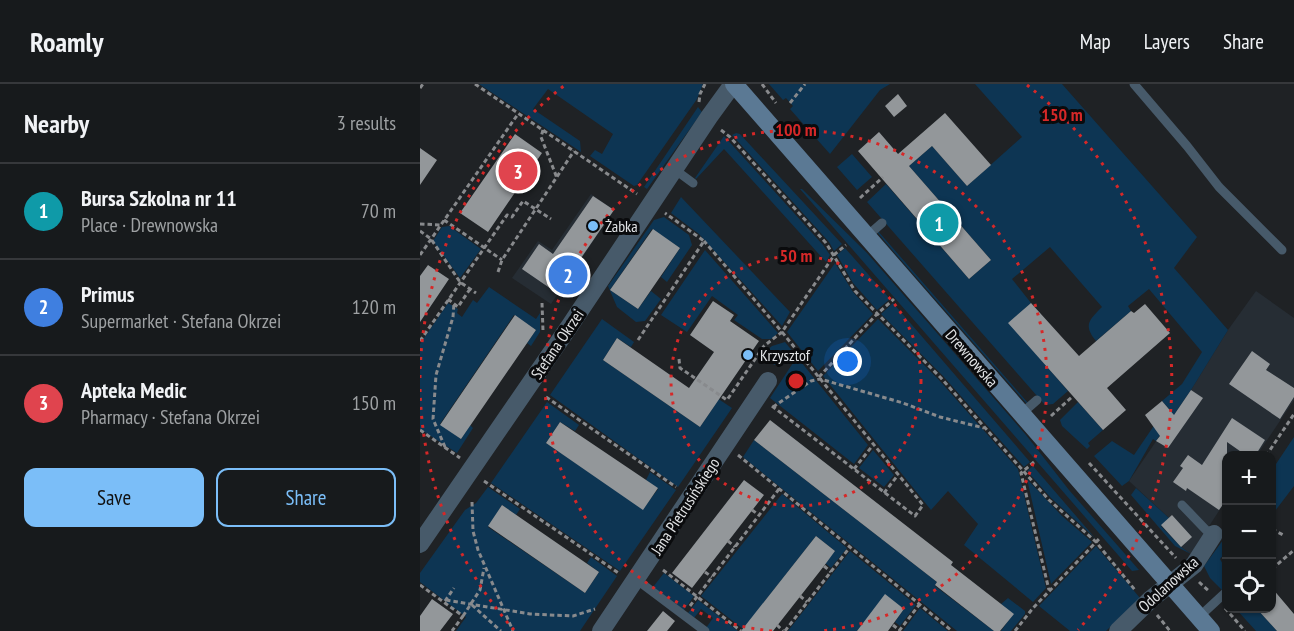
<!DOCTYPE html>
<meta charset="utf-8">
<style>
:root{--surface:#171a1c;--page:#202325;--text:#f1f3f6;--muted:#9ea1a3;--line:#36383b;--accent:#7bbef8}
body{margin:0;font-family:"PT Sans Narrow",sans-serif;background:var(--page);color:var(--text)}
.controls{position:absolute;right:18px;bottom:18px;display:grid;overflow:hidden;border-radius:12px;box-shadow:0 2px 4px #0004}
.controls button{width:54px;height:54px;display:grid;place-items:center;padding:0;border:0;border-bottom:2px solid var(--line);background:var(--surface);color:var(--text);font:30px sans-serif}
.you{position:absolute;left:428px;top:278px;width:21px;height:21px;margin:-15px;border:4px solid #fff;border-radius:50%;background:#1a73e8;box-shadow:0 0 0 9px #1a73e833}
.badge{display:grid;place-items:center;width:39px;height:39px;border-radius:50%;background:var(--accent);color:#fff;font-size:20px;font-weight:700}
.pin{position:absolute;translate:-50% -50%;border:3px solid #fff;box-shadow:0 2px 6px #0006}
.list{margin:0;padding:0;list-style:none}
h2{display:flex;justify-content:space-between;align-items:center;height:78px;margin:0;padding:0 24px;font-size:26px}
h2 small{font-size:20px;font-weight:400;color:var(--muted)}
.list li{display:grid;grid-template-columns:39px 1fr auto;gap:18px;align-items:center;box-sizing:border-box;height:96px;padding:0 24px;border-top:2px solid var(--line)}
.list b{display:block;font-size:22px;white-space:nowrap}
.list p{margin:0;font-size:20px;white-space:nowrap;color:var(--muted)}
.list em{font-size:20px;font-style:normal;color:var(--muted)}
.actions{display:flex;gap:12px;padding:18px 24px}
.actions a{flex:1;padding:14px 0;border:2px solid var(--accent);border-radius:12px;text-align:center;font-size:21px;color:var(--accent)}
.actions .main{background:var(--accent);color:#111}
.icon{flex:none;width:33px;height:33px;fill:none;stroke:currentColor;stroke-width:2;stroke-linecap:round;stroke-linejoin:round}
.map{position:relative;flex:none;width:874px;height:547px;overflow:hidden}
header{display:flex;align-items:center;gap:36px;box-sizing:border-box;height:84px;padding:0 30px;background:var(--surface);border-bottom:2px solid var(--line)}
header strong{font-size:28px}
nav{display:flex;gap:33px;margin-inline-start:auto;font-size:21px}
main{display:flex}
aside{flex:1;background:var(--surface)}
.map>svg:first-child{display:block}
.built{fill:#262d34}
.green{fill:#0d3553}
.building{fill:#93979a}
.lines{fill:none;stroke-linecap:round;stroke-linejoin:round}
.path{stroke:#888a8d;stroke-width:3;stroke-dasharray:4.5 3;stroke-linecap:butt}
.lane{stroke:#475a6a;stroke-width:9}
.street{stroke:#475a6a;stroke-width:18}
.secondary{stroke:#5b7994;stroke-width:18}
.ring{fill:none;stroke:#d62828;stroke-width:3;stroke-dasharray:3 6}
.poi-dot{fill:#7bbef8;stroke:#0a0b0d;stroke-width:2}
.labels{text-anchor:middle;stroke-width:6;stroke-linejoin:round;paint-order:stroke}
.poi-label{font-size:16px;fill:#e2e4e6;stroke:#0a0b0d;text-anchor:start}
.street-label{font-size:16px;fill:#e2e4e6;stroke:#0a0b0d}
.centre{fill:#d62828;stroke:#0a0b0d;stroke-width:3}
.ring-label{font-size:18px;text-anchor:middle;font-weight:bold;fill:#d62828;stroke:#0a0b0d;stroke-width:6;stroke-linejoin:round;paint-order:stroke}
</style>
<header>
<strong>Roamly</strong>
<nav><a>Map</a><a>Layers</a><a>Share</a></nav>
</header>
<main>
<aside>
<h2>Nearby<small>3 results</small></h2>
<ul class="list">
<li><span class="badge" style="background:#0f9aa8">1</span><div><b>Bursa Szkolna nr 11</b><p>Place · Drewnowska</p></div><em>70 m</em></li>
<li><span class="badge" style="background:#3f7fe0">2</span><div><b>Primus</b><p>Supermarket · Stefana Okrzei</p></div><em>120 m</em></li>
<li><span class="badge" style="background:#e0444e">3</span><div><b>Apteka Medic</b><p>Pharmacy · Stefana Okrzei</p></div><em>150 m</em></li>
</ul>
<div class="actions"><a class="main">Save</a><a>Share</a></div>
</aside>
<div class="map">
<svg width="874" height="547" viewBox="0 0 874 547">
<rect width="100%" height="100%" fill="#1f2225"/>
<!-- built -->
<path class="built" d="M171 110 194 126 131 220 92 194 118 157 132 166Z
M836 207 874 234V316L837 371 806 372V416L771 470 761 463 741 441 748 433 709 397 771 306 808 246Z"/>
<!-- green -->
<path class="green" d="M59 0H283L277 15 217 101 214 102 170 72 175 66 182 70 193 50 128 5 113 25 160 57 161 68Z
M349 0H470L460 6 410 70 370 25 373 22 366 14 363 16Z
M555 0H642L777 153 754 184 808 246 771 306 736 357 733 355 709 397 702 402 674 372 692 357 714 371 733 343 751 327 742 317 762 300 782 268 729 205 708 222 711 227 676 257C663 241 669 236 682 223L630 163 592 195 611 219 589 239 648 307 633 320 625 321 447 118 466 100 549 195 571 176 489 82 512 62 547 102 602 53Z
M278 23 282 28 227 105 224 103Z
M316 49 320 50 422 160 414 167 409 158 312 51Z
M304 52 403 161 410 171 406 178 304 65 276 95 275 94Z
M432 70 452 93 437 106 417 83Z
M380 105H382L447 169 606 351 649 406 719 486 712 487Z
M261 113 370 228 362 242 279 150 251 129Z
M244 133 269 151 272 161 247 198 241 193 260 164 232 145 190 206 218 225 231 207 241 215 225 237 216 238 197 223 188 202 234 136Z
M29 142 61 165 40 194 13 157 22 143Z
M458 147 608 319 607 320 473 167 457 148Z
M425 164 470 215 457 226 433 199 417 171Z
M285 166 358 249 351 255H342L314 236 318 231 292 212 267 248 241 231Z
M415 179 433 208 453 230 398 287 367 248Z
M69 203 116 235 120 229V248L111 262 107 259 116 246 94 231 20 340 41 355 50 341 53 344 37 369 0 345V260L28 219 38 225 37 229 42 233 53 216 57 219Z
M473 219 610 378 604 383 523 292 461 230Z
M182 235 214 258 211 263 197 254 183 276 280 343 295 321 288 308 312 324 258 403 130 311Z
M458 235 519 296 598 385 626 504 613 518 544 461 558 440 528 407 511 426 403 292Z
M365 258 448 361 434 380 350 314 373 279 363 272 355 281 346 277 345 268 352 262Z
M127 318 159 341 155 347 140 338 126 359 223 425 238 405 226 396 230 388 256 406 200 487 71 399Z
M658 318 683 346 668 359 670 362 667 365 642 342 640 336Z
M874 353V402L852 431V386Z
M334 356 517 498 515 502 574 547H537L323 373Z
M453 366 474 391 464 403 439 384Z
M613 382 675 454 631 414 607 387Z
M607 395 642 432 672 458 631 500Z
M68 403 100 425 96 431 82 421 68 443 165 509 179 488 167 479 171 473 197 492 160 547H36L46 533 0 498V489L45 426 56 419Z
M716 404 749 434 741 442 761 463 771 470 755 462 711 411Z
M362 410 427 464 411 484 405 479 415 467 396 452 323 545 281 512Z
M806 452V468L800 475 806 486V503L802 506 790 494 784 482Z
M676 462 720 514 686 547H650L619 522Z
M430 467 496 521 480 542 475 538 484 525 465 511 437 547H368Z
M244 489 274 512 264 526 233 503Z
M588 514 605 527V530L591 547H581L593 530 581 520Z
M278 516 318 547H290L286 544 293 534 281 525 274 534 268 529Z
M500 524 528 547H483Z
M816 525H837L857 547H836Z"/>
<!-- building -->
<path class="building" d="M478 10 487 22 474 33 465 22Z
M525 29 571 81 547 102 512 62 489 82 571 176 549 195 438 67 459 48 478 70Z
M95 50 122 69 68 148 40 129Z
M0 64 17 76 0 101Z
M173 112 194 126 137 209 102 185 119 160 133 170Z
M233 145 260 164 218 225 190 206Z
M8 181 29 195 0 238V192Z
M293 217 314 231 310 237 339 257 280 343 183 276 197 254 269 304 294 268 270 251Z
M611 219 659 272 711 227 714 229 725 220 750 249 687 304 706 326 683 346 588 239Z
M95 231 116 246 41 355 20 341Z
M832 267 850 280 846 286 874 304V313L860 335 809 300Z
M771 306 783 314 748 364 736 357 740 352 725 331 742 317 754 331Z
M812 334 845 356 835 372H827L807 358V415L799 426 767 404 766 407 753 398 763 384 760 382 768 371 782 381Z
M350 336 533 478 531 481 594 530 580 547H574L515 501 517 498 334 356Z
M140 338 238 404 223 426 126 359Z
M324 396 344 411 272 504 252 489Z
M82 421 179 488 165 509 68 442Z
M752 431 772 453 761 463 741 441Z
M396 452 415 467 404 482 353 547H321Z
M852 504 874 530V547H857L837 525H852Z
M465 510 484 525 468 547H437Z
M12 515 33 530 20 547H0V532Z
M243 527 255 537 247 547H227Z"/>
<g class="lines">
<!-- path -->
<path class="path" d="M55 0 217 110
M342 0 356 19
M0 4 3 0
M279 18 280 10 285 0
M370 19 385 0
M123 46 121 53 137 94
M301 46 310 53 406 159 435 207 521 294 629 416 676 458 715 506
M440 114 463 93
M24 136 82 176
M0 140 21 141
M0 147 11 155 40 198 56 209
M0 171 98 30
M78 188 82 176 154 67
M28 215 38 223 50 205
M122 219 123 247
M218 256 284 157 245 129
M0 257 87 131 92 133 103 117 131 135
M259 275 260 284 307 316 344 262 362 248 284 157
M399 293 457 230 474 215
M126 313 256 403
M352 322 495 432 503 421 362 248 415 170 426 161
M353 323 391 297 400 295 483 319 520 333 564 344
M631 332 653 312
M0 346 40 374
M25 363 13 335 16 291 33 233 34 219
M318 371 532 547
M846 372 874 330
M614 378 601 389 629 506
M669 379 756 474
M434 385 453 361
M64 397 200 490
M464 409 478 391
M52 418 53 447 58 466 93 547
M332 426 339 431
M852 445 865 452
M308 457 315 463
M404 482 411 488
M852 485 874 466
M243 486 321 547
M285 488 292 493
M779 498 790 508
M0 501 43 532 32 547
M380 512 387 518
M26 516 110 530 153 532 175 525
M25 517 34 504
M52 521 81 547
M270 522 359 405
M805 524 825 547
M737 531 750 547
M43 532 60 506 64 484
M357 541 363 547
M473 541 479 546
M365 547 430 463
M479 547 499 521
M595 547 613 524 680 454"/>
<!-- lane -->
<path class="lane" d="M714 0 767 62 799 103 862 166
M254 85 273 99
M446 153 462 139
M601 330 617 316
M762 421 786 446 794 450
M217 496 285 547
M779 533 806 508"/>
<!-- street -->
<path class="street" d="M0 460 151 240 289 33 313 0
M181 547 348 297
M698 547 731 515 774 481 794 450"/>
<!-- secondary -->
<path class="secondary" d="M314 0 791 547"/>
</g>
<!-- distance rings -->
<g class="ring">
<circle cx="376" cy="297" r="125"/>
<path d="M352 547A251 251 0 1 1 400 547"/>
<path d="M94 546A376 376 0 0 1 0 300M0 294A376 376 0 0 1 145 1M607 1A376 376 0 0 1 658 546"/>
</g>
<!-- markers -->
<g class="poi-dot">
<circle cx="173" cy="142" r="6"/>
<circle cx="328" cy="271" r="6"/>
</g>
<g class="labels">
<!-- poi labels -->
<g class="poi-label">
<text x="185" y="148">Żabka</text>
<text x="340" y="277">Krzysztof</text>
</g>
<!-- street labels -->
<g class="street-label">
<text transform="translate(137 260) rotate(-56)" y="6">Stefana Okrzei</text>
<text transform="translate(552 274) rotate(49)" y="6">Drewnowska</text>
<text transform="translate(265 422) rotate(-57)" y="6">Jana Pietrusińskiego</text>
<text transform="translate(748 500) rotate(-42)" y="6">Odolanowska</text>
</g>
</g>
<circle cx="376" cy="297" r="9" class="centre"/>
<g class="ring-label">
<text x="642" y="37">150 m</text>
<text x="376" y="52">100 m</text>
<text x="376" y="178">50 m</text>
</g>
</svg>
<div class="controls">
<button>+</button>
<button>−</button>
<button><svg class="icon" aria-label="locate" viewBox="0 0 24 24"><circle cx="12" cy="12" r="6"/><path d="M12 2v4M12 18v4M2 12h4M18 12h4"/></svg></button>
</div>
<div class="you"></div>
<div class="pin badge" style="left:519px;top:139px;background:#0f9aa8">1</div>
<div class="pin badge" style="left:148px;top:191px;background:#3f7fe0">2</div>
<div class="pin badge" style="left:98px;top:87px;background:#e0444e">3</div>
</div>
</main>
